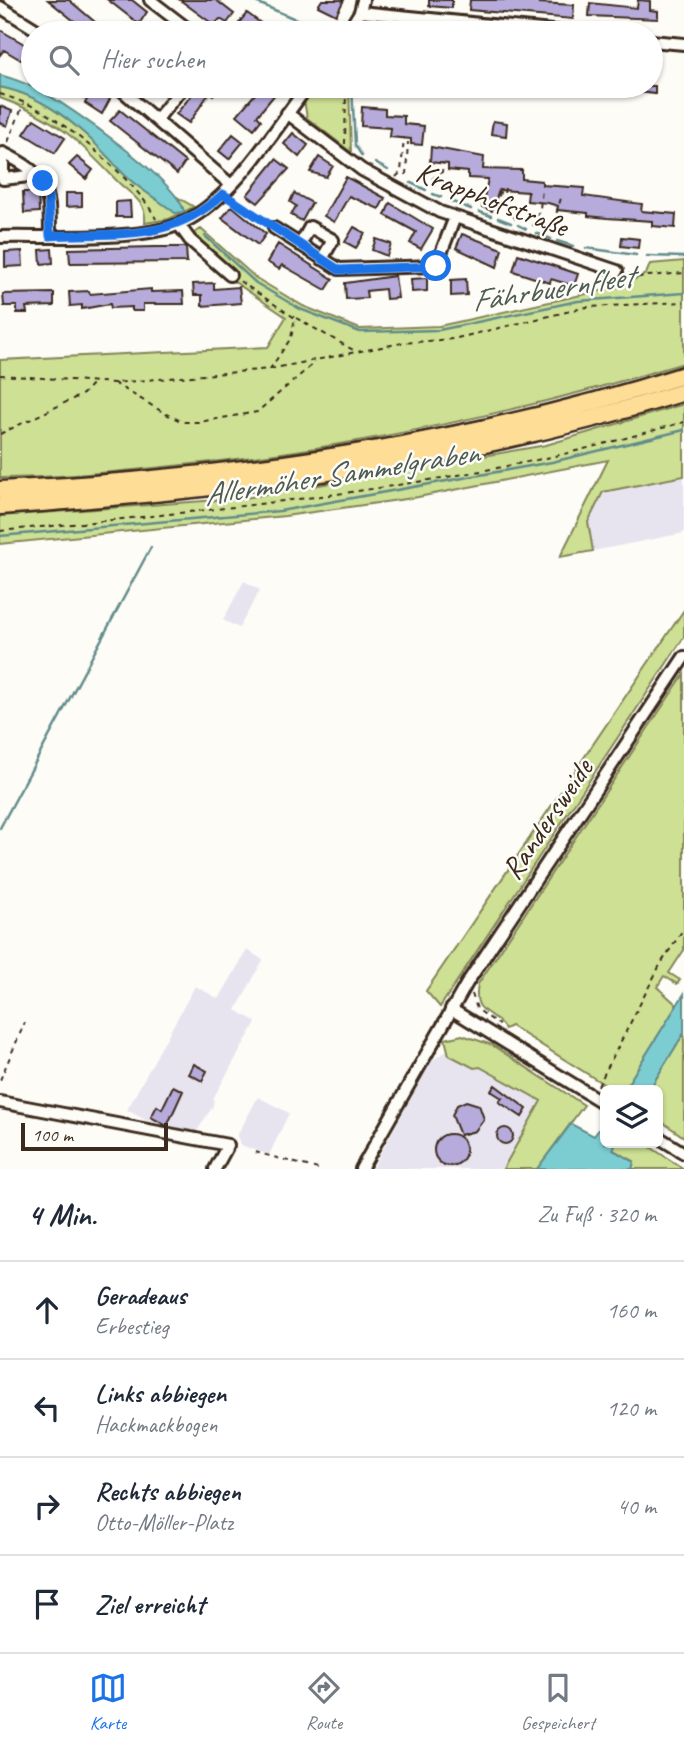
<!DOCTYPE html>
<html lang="de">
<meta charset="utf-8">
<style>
:root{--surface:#fff;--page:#f2f2f3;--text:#1f2937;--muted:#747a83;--line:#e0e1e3;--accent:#1a73e8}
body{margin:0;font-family:Caveat,sans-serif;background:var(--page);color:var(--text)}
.controls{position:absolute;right:21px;bottom:21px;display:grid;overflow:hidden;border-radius:10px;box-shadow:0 2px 5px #0004}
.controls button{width:63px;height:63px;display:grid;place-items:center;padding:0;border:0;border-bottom:2px solid var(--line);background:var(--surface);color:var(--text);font:35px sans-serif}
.scale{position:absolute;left:21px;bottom:18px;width:147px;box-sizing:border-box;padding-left:7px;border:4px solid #3b2a1e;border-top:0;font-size:19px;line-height:24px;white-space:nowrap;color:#3b2a1e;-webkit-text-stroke:5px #fdfcf7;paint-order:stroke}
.stop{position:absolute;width:21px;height:21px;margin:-16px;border:5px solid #1a73e8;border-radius:50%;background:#fff}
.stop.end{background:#1a73e8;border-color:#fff;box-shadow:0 2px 7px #0008}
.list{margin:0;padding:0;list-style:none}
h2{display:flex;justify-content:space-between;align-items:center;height:91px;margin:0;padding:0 28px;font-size:30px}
h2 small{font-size:23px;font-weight:400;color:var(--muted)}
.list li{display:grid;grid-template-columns:46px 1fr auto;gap:21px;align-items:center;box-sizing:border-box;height:98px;padding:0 28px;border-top:2px solid var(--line)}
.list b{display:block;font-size:26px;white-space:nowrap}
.list p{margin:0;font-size:23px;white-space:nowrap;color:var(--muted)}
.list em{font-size:23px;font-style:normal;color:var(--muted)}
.icon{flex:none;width:38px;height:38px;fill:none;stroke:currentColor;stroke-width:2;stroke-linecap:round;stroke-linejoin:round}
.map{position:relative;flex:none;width:684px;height:1169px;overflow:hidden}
.search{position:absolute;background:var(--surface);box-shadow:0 2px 5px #0004;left:21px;right:21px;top:21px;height:77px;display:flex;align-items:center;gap:18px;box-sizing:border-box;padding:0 24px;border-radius:38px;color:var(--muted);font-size:26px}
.sheet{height:483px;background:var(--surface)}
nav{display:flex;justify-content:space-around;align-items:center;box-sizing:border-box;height:98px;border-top:2px solid var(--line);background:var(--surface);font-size:19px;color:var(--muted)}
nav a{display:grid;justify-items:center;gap:4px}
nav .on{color:var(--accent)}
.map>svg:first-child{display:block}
.built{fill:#e8e4ef}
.green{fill:#cde094;stroke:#848559;stroke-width:2}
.water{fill:#7ccdd2;stroke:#628c8a;stroke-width:2}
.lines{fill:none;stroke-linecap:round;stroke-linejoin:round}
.stream{stroke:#628c8a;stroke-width:2.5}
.building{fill:#b7abdc;stroke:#3b2a1e;stroke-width:2}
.minor-casing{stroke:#3b2a1e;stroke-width:16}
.highway-casing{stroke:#3b2a1e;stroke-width:21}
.path{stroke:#3b2a1e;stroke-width:2;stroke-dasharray:5 5;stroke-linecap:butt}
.minor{stroke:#fdfcf7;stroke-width:10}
.highway{stroke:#fedd96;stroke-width:16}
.route{stroke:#1a73e8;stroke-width:9}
.labels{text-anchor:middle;stroke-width:5;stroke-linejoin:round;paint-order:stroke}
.street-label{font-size:30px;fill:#3b2a1e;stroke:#fdfcf7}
.water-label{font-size:32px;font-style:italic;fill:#4e5b54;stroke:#fdfcf7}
</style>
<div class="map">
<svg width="684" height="1169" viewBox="0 0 684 1169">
<rect width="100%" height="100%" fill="#fdfcf7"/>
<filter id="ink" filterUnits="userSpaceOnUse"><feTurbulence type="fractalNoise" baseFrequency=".0143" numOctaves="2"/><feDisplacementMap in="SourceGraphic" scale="14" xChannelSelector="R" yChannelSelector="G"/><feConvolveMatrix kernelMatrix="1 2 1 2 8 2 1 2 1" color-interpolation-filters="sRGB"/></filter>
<g filter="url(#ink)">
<!-- built -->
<path class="built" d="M684 476V533L593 551 588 522 603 492Z
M244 581 260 590 239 628 223 620Z
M247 950 263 960 236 1010 256 1022 214 1097 213 1106 195 1134 145 1120 127 1110 195 986 219 999Z
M457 1044 559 1106 517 1169H372L431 1061Z
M258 1097 289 1113 269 1155 241 1145 237 1136Z"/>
<!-- green -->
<path class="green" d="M315 86H349L351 152 307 118 304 100Z
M0 87C46 96 81 129 114 161L118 169 160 200H179L172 194 194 207 169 219 145 223C147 201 131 195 117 181 77 139 56 118 0 98Z
M201 229 256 278 303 306 360 329 439 326 618 287 646 274 650 264 684 261V363C511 415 334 452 154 468 102 473 52 478 0 478V360L268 347 286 317 220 272 183 240Z
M684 404V476L603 492 588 522 593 551 560 557 608 460 413 498 285 516 0 544V516L245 498 546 445Z
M684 610V637L440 1007 426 991Z
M684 674V950L669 973 680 980 677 984 664 976 657 987 677 1005 624 1090H613L511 1026 505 1029C491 1008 472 1016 478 984Z
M684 1033V1137L658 1119V1090H649Z
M462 1035 492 1045 584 1105 537 1169H503L541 1101 480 1067 474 1068 449 1055 445 1039Z
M616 1143H644L684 1169H632L634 1161 613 1150Z"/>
<!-- water -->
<path class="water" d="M0 75C14 79 28 84 41 91 69 106 180 183 184 212L175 213C157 198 134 187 119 169 87 133 50 97 0 87Z
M684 994V1033L649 1090H624Z
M605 1121V1143H616L613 1150 634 1162 632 1169H537L571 1124 594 1136Z"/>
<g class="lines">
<!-- stream -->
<path class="stream" d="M251 0 328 33
M352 86 355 145 362 156
M375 163 388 170
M411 183 426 190
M433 194 441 197
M450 201 471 209
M480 212 491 216
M498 218 511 223
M518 225 526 229
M536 233 551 239
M205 236 256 283 300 309 360 332 439 330 578 301 684 293
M557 241 573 246
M586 248 636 255
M647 256 684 257
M0 536 280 511 552 462 684 430
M0 828 151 547"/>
</g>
<!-- building -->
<path class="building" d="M48 0H69L108 33H89Z
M108 0H132L147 12 139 24Z
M180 0H216L234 14 227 23 220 19 214 25Z
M322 0H344L336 15 318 6Z
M429 0H452V8L429 6Z
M470 0H540L539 3 574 5 573 19 469 10Z
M638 0 650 1V10L658 11V19L589 16 590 3 637 8Z
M247 13 274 33H249L239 23Z
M0 30 31 48 21 60 4 50 0 55Z
M58 86H94L93 89 110 99 102 114 85 103 87 100Z
M199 86H220L213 95 210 92 189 123 176 114Z
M262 86 276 93 257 116 261 120 254 129 237 115Z
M631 86H655V94L631 91Z
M0 106 12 111 7 126 0 123Z
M362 107 385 109V115L404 116V124L424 126 422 145 411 144V139L390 137 391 128 361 126Z
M120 110 185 162 177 174 110 121Z
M34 119 65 138 55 153 24 134Z
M493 121 507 123 506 136 491 134Z
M293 133 308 145 299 157 284 144Z
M233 134 243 142 229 159 219 151Z
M431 147 484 157 483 169 522 170V179L542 181V185L584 188 583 196 642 204 641 211 676 214 675 228 652 226V221L607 218 588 216V213L557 210 558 206 548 203 527 201 528 192 499 190 492 211 482 207 488 179 468 178V172L448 170V164L430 162Z
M77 157 93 170 86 179 69 165Z
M319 157 333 166 326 177 310 172Z
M276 159 289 169 258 203 247 195Z
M346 177 385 198 379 209 349 196 334 222 324 216Z
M23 192H38L39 212 24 213Z
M66 193H82V206L66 207Z
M294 193 312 203 302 221 291 215 296 206 290 202Z
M130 201 131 217H116V202Z
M390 203 433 229 421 249 410 243 416 232 385 215Z
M232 206 266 234 258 245 222 218Z
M354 227 365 233 356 248 345 242Z
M462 234 502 249 497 267 456 248Z
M622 237 639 239 638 248 621 246Z
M376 239 391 244 387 256 372 250Z
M278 244 333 279 326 290 282 265 279 269 267 262Z
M155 247H186L187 262 70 263 69 249Z
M52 249 53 263 41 264 40 250Z
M22 251 23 266 5 267V252Z
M518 254 578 274 574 286 551 279 550 283 513 271Z
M395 276 398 298 386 299 385 289 366 291 367 298 346 299 345 283Z
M427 278V291L412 292 411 279Z
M466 279 467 295 451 296V280Z
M214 283V289L239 287 241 303 202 306V295H194L193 284Z
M151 289V292L183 291 184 304H143V311H132V307L111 308 110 304 82 309V305L70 306 69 292 89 291 90 294Z
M54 293V306L26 307 27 313H17V306H4L3 294Z
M194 1064 207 1071 202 1081 189 1074Z
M495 1085 527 1109 522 1117 499 1102 502 1098 491 1091Z
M173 1086 183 1091 167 1126 151 1117 157 1106 162 1109Z
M466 1101 479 1105 484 1119 475 1131 460 1135 452 1115 457 1105Z
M497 1136a8 8 0 1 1 16 0a8 8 0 1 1-16 0Z
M434 1150a16 16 0 1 1 32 0a16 16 0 1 1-32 0Z"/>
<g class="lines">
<!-- minor casing -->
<g class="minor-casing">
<path id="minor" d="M150 0 193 33
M0 7 42 33
M360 12 572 33
M347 33 360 12 363 0
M651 41 684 44
M117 86 231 185
M287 113 362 170 440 212 617 271
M157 119 184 86
M38 175 3 179V153C48 175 50 188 50 236
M179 225 190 240 230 275
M274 228 339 269 436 266 455 217
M0 237C45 236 137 241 177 225 230 205 274 130 308 86
M300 245 310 227 333 240 322 259
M451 1009 605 1104
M0 1102 228 1145 215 1169
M658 1137 684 1153
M361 1169 467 983 684 657"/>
</g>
<!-- highway casing -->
<g class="highway-casing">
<path id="highway" d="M0 490C230 479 464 445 684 375
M0 506C231 490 463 462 684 392"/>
</g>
<!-- path -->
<path class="path" d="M0 94C12 98 25 102 36 108 70 125 140 185 156 219
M8 142 24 103
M345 144 346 86
M406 175 408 142
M396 177 401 172 404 137
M432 179 442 172 443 162
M505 188 503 198 516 220
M232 200 265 223
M496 206 501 189
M533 226 540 209 542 189
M556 233V215L561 198
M628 274 637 277 684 273
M296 318 355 351
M270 369 402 343 453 339 587 307 684 302
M0 375 114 383 270 369 291 338 295 318 238 280
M114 383 166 414 183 422H199L257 412 313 364
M0 434 83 394 93 383
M0 531C184 513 369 496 551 457 595 447 640 434 684 422
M472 994 477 1009 499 1025
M0 1080 25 1022
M598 1086 660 965 684 928
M255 1152 318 1169"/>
<!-- minor -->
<use href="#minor" class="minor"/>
<!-- highway -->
<use href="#highway" class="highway"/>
</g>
</g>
<g class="lines" filter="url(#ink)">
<!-- route -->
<path class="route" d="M43 181 48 191 50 236C117 232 170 243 223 194L339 270 436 266"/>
</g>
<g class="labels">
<!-- street labels -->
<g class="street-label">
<text transform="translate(492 199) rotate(21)" y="10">Krapphofstraße</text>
<text transform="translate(547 819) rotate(-56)" y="10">Randersweide</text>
</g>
<!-- water labels -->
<g class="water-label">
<text transform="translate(552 288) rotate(-9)" y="11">Fährbuernfleet</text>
<text transform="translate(341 473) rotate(-9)" y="11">Allermöher Sammelgraben</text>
</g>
</g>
</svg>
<div class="controls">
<button><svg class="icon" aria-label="layers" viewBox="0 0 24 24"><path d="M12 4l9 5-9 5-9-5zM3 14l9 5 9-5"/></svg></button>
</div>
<div class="scale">100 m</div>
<div class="stop" style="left:436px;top:266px"></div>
<div class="stop end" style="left:43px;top:181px"></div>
<div class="search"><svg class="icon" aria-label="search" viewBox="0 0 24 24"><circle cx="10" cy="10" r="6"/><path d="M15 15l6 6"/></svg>Hier suchen</div>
</div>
<section class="sheet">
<h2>4 Min.<small>Zu Fuß · 320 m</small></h2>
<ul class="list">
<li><svg class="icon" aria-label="ahead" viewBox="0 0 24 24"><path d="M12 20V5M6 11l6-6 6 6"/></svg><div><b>Geradeaus</b><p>Erbestieg</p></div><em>160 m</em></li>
<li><svg class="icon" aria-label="left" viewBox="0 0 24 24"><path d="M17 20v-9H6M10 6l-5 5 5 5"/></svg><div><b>Links abbiegen</b><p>Hackmackbogen</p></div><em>120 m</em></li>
<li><svg class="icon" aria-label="right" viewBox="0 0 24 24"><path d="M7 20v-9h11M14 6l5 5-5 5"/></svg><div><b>Rechts abbiegen</b><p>Otto-Möller-Platz</p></div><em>40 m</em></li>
<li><svg class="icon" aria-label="arrive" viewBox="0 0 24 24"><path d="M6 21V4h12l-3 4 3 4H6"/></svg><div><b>Ziel erreicht</b></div></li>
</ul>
</section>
<nav>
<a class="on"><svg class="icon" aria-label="map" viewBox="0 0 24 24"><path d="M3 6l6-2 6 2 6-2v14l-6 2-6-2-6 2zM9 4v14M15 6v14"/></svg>Karte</a>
<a><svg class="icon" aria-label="directions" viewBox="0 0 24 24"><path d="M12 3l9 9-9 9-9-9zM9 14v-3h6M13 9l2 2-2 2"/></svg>Route</a>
<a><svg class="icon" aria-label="saved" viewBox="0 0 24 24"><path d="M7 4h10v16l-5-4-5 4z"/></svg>Gespeichert</a>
</nav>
